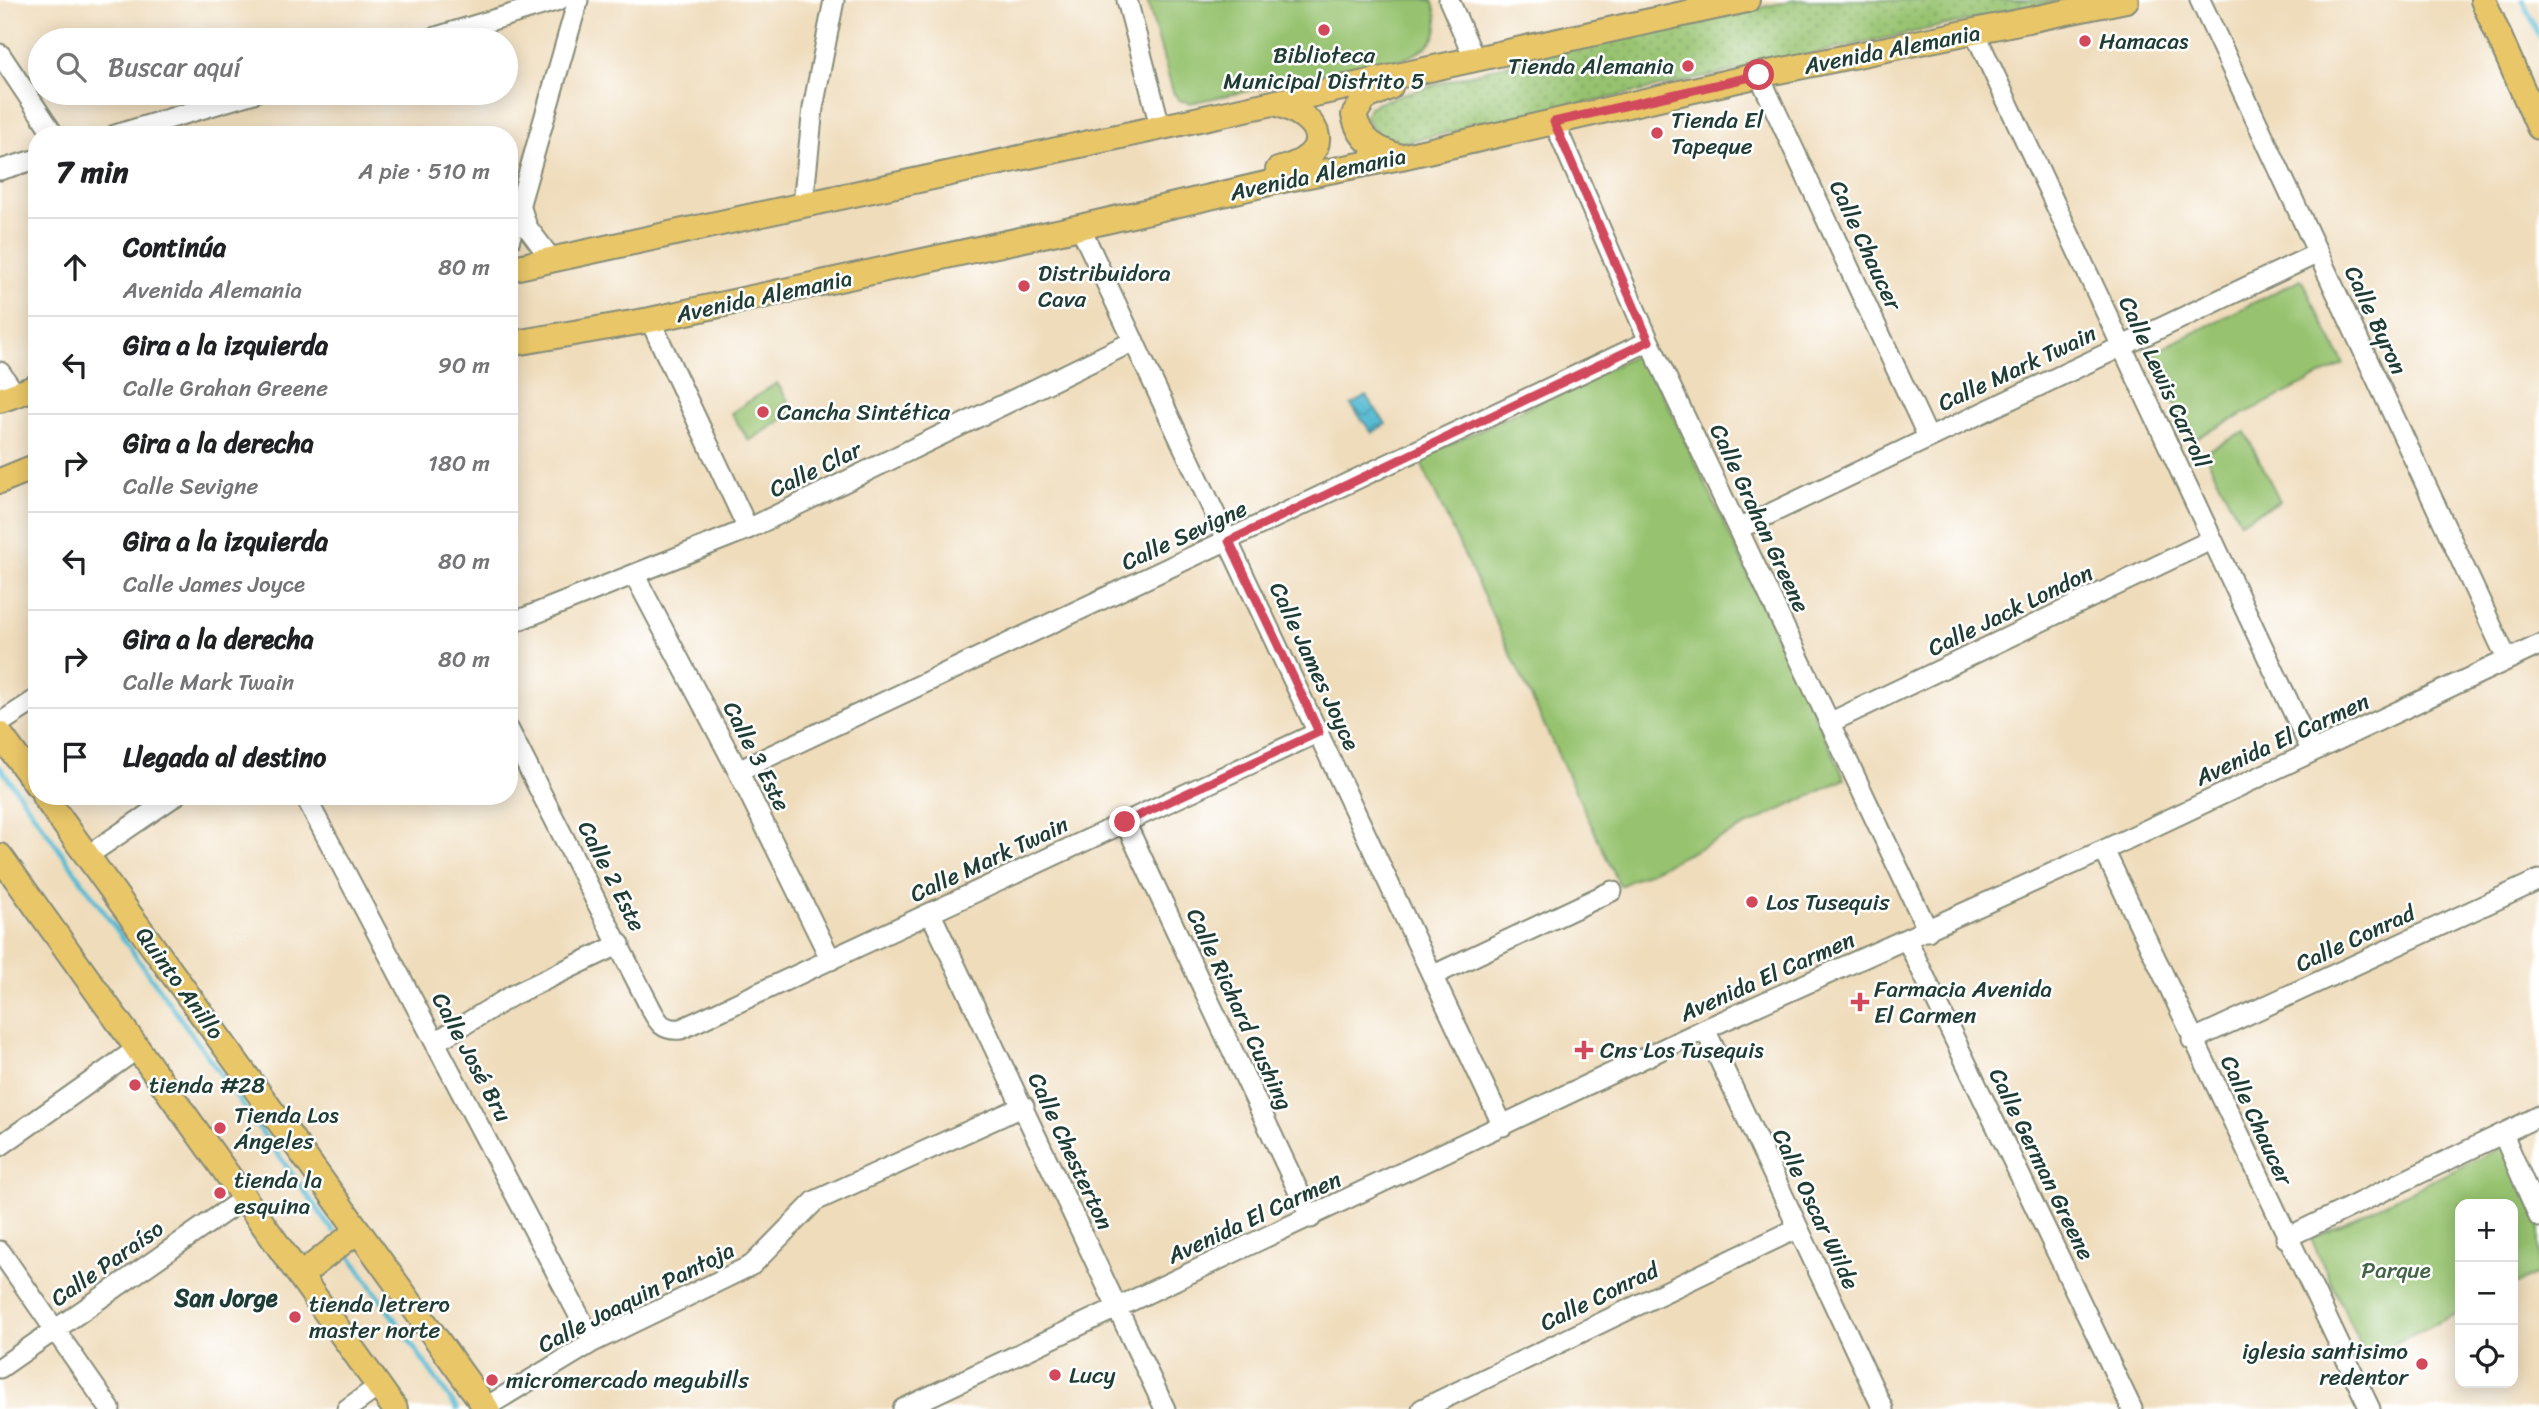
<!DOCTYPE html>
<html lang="es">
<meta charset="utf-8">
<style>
:root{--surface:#fff;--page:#f6f6f6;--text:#202124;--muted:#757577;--line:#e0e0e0}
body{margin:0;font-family:Sriracha,sans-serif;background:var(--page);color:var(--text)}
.controls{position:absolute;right:21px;bottom:21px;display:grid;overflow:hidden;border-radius:14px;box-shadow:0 4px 18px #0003}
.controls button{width:63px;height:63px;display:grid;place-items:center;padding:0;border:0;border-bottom:2px solid var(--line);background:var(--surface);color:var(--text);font:35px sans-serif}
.stop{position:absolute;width:21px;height:21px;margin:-16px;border:5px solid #d1495b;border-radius:50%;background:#fff}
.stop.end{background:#d1495b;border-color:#fff;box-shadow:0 2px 7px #0008}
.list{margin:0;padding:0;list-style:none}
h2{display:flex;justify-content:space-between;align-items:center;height:91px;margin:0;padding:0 28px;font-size:30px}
h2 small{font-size:23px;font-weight:400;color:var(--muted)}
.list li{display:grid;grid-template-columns:46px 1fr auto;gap:21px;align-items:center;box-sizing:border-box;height:98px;padding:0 28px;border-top:2px solid var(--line)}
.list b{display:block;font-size:26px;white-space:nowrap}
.list p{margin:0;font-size:23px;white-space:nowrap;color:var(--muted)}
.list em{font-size:23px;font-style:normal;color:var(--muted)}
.icon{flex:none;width:38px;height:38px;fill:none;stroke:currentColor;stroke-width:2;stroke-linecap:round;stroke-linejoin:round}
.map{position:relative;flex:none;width:2539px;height:1409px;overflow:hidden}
.search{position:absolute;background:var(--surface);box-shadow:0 4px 18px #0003;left:28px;top:28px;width:490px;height:77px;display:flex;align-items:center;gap:18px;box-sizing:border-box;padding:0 24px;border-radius:38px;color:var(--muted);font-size:26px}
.panel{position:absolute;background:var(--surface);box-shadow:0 4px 18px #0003;left:28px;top:126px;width:490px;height:679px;border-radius:28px}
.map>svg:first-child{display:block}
.grass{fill:url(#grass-dots);stroke:#5b8052;stroke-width:2}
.park{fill:#97c370;stroke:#5b8052;stroke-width:2}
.water{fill:url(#water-waves);stroke:#3a7c83;stroke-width:2}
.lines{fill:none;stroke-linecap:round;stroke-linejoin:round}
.stream{stroke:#54bad2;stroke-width:5}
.minor-casing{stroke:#878c78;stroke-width:23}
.major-casing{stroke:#878c78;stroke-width:28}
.minor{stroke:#fff;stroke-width:19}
.major{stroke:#e9c769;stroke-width:24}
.route{stroke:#d1495b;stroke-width:9}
.poi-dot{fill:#d1495b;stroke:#fff;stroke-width:2.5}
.labels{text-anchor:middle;stroke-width:5;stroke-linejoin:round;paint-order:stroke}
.poi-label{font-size:23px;fill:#1f3d34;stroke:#fff;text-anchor:start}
.street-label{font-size:23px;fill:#1f3d34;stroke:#fff}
.park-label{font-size:23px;fill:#436546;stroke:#fff}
.neighbourhood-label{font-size:24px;font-weight:bold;fill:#1f3d34;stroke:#fff}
</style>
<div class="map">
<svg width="2539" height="1409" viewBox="0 0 2539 1409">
<defs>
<pattern id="grass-dots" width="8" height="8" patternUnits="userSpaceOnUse" patternTransform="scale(1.75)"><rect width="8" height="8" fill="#97c370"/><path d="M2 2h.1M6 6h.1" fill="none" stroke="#7ba05d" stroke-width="1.8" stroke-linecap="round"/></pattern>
<pattern id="water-waves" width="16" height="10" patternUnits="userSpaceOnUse" patternTransform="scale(1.75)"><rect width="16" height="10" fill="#54bad2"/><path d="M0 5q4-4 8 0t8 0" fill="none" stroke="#4598ab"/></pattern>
</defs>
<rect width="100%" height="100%" fill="#fff"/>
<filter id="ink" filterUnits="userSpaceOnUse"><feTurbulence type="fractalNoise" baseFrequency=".0143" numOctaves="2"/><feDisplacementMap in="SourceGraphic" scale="14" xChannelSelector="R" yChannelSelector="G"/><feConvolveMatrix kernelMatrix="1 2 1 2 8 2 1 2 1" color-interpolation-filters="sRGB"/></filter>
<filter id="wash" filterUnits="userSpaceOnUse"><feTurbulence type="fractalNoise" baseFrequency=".00686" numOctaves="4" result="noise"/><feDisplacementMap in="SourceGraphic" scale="28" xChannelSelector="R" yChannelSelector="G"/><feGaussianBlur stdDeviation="1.57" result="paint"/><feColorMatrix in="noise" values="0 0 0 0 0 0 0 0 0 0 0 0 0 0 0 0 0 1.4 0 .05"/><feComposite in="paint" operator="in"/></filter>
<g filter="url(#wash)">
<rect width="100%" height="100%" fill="#efdcbb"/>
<!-- grass -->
<path class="grass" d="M1795 0H2062L1396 144 1380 137 1365 117 1369 107 1396 96 1530 58Z"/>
<!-- park -->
<path class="park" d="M1147 0H1432C1444 30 1436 46 1406 58L1190 103 1179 100 1173 92Z
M2301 279 2344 364 2192 440 2149 355Z
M1643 352 1845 779 1620 886 1419 459Z
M777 383 795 412 749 441 731 413Z
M2245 432 2280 501 2240 522 2204 452Z
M2506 1145 2539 1223V1273L2513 1286V1204H2460V1312L2366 1357 2311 1239Z"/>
<!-- water -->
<path class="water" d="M1366 396 1386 424 1372 433 1351 405Z"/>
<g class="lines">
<!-- stream -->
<path class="stream" d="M2523 0 2539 36
M0 767 333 1231
M349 1254 457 1409"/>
</g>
</g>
<g filter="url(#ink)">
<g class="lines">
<!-- minor casing -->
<g class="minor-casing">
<path id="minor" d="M1127 0 1160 126
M1449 0 1475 60
M2200 0 2507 659
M1975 33 2312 752
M426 40 559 0
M0 54 54 135
M1759 75 1928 437
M1554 122 1649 341 1928 931
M115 135 254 93
M0 170 37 159
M803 205 813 108 834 0
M521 208 527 227 552 260
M1080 227 1503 1126
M509 242 578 0
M650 320 748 529
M0 372 16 395
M1738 529 2318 253
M635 576 738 771 831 960
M509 624 748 529 1134 341
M0 723 37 699
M1829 723 2211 540
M509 730 650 1007C658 1022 662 1031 681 1029L1319 732
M738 771 1649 341
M305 796 593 1342
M1125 822 1311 1218
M2104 850 2370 1409
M87 856 175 796
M931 914 1165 1409
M1907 940 2132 1409
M1434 975 1612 891
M1705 1029 1883 1409
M2192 1040 2539 880
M437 1041 513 995 620 944
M2503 1134 2539 1217
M0 1146 137 1049
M2286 1238 2539 1116
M0 1251 110 1409
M0 1368 243 1199
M486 1407 593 1342 752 1265 815 1201 1024 1106
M347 1409 379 1386
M903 1409 1705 1029 2104 850 2539 645
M1422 1409 1798 1228"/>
</g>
<!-- major casing -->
<g class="major-casing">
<path id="major" d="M2483 0 2539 127
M1390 87 1365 98 1354 115C1360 141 1377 150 1401 157
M1275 103C1326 118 1335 156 1278 170
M509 269 1747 0
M509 344 650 320 1080 227 1283 180 1401 157 1759 75 2126 0
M0 400 37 387
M0 481 37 466
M0 734 37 785
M44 796 487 1409
M0 856 395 1409
M301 1275 357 1231"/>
</g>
<!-- minor -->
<use href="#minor" class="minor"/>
<!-- major -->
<use href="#major" class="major"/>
</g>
</g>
<g class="lines" filter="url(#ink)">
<!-- route -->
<path class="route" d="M1125 822 1319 732 1229 541 1649 341 1554 122 1759 75"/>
</g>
<!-- markers -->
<g class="poi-dot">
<circle cx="1324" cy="30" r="7"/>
<circle cx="2085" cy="41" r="7"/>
<circle cx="1688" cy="66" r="7"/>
<circle cx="1657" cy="133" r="7"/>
<circle cx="1024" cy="286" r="7"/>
<circle cx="763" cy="412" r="7"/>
<circle cx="1752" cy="902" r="7"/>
<path d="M1856.5 991.5h7v7h7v7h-7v7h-7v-7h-7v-7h7z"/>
<path d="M1580.5 1039.5h7v7h7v7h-7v7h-7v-7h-7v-7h7z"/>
<circle cx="135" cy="1085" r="7"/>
<circle cx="220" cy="1128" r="7"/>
<circle cx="220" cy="1193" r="7"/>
<circle cx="295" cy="1317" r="7"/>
<circle cx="2422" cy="1364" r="7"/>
<circle cx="1055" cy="1375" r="7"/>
<circle cx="492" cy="1380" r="7"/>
</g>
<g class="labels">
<!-- poi labels -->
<g class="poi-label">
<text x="2099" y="49">Hamacas</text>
<text x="1324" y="63" text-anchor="middle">Biblioteca<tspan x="1324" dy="26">Municipal Distrito 5</tspan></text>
<text x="1674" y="74" text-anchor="end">Tienda Alemania</text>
<text x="1671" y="128">Tienda El<tspan x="1671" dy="26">Tapeque</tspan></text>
<text x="1038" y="281">Distribuidora<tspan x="1038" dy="26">Cava</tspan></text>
<text x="777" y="420">Cancha Sintética</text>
<text x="1766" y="910">Los Tusequis</text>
<text x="1874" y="997">Farmacia Avenida<tspan x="1874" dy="26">El Carmen</tspan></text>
<text x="1600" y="1058">Cns Los Tusequis</text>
<text x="149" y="1093">tienda #28</text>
<text x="234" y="1123">Tienda Los<tspan x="234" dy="26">Ángeles</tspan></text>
<text x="234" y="1188">tienda la<tspan x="234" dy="26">esquina</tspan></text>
<text x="309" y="1312">tienda letrero<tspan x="309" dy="26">master norte</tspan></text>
<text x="2408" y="1359" text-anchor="end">iglesia santisimo<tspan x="2408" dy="26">redentor</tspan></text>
<text x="1069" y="1383">Lucy</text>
<text x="506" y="1388">micromercado megubills</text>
</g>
<!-- street labels -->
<g class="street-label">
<text transform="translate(1892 49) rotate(-11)" y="8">Avenida Alemania</text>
<text transform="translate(1318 174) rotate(-12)" y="8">Avenida Alemania</text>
<text transform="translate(1866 245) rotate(65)" y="8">Calle Chaucer</text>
<text transform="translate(764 296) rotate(-12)" y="8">Avenida Alemania</text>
<text transform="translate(2376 320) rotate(65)" y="8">Calle Byron</text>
<text transform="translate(2017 368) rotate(-25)" y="8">Calle Mark Twain</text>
<text transform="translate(2165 382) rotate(65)" y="8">Calle Lewis Carroll</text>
<text transform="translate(815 469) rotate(-26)" y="8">Calle Clar</text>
<text transform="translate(1760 518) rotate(65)" y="8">Calle Grahan Greene</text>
<text transform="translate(1184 535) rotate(-25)" y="8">Calle Sevigne</text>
<text transform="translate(2010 610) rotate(-26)" y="8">Calle Jack London</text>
<text transform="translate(1315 666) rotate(65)" y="8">Calle James Joyce</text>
<text transform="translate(2282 739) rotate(-25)" y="8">Avenida El Carmen</text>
<text transform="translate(757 756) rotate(63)" y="8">Calle 3 Este</text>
<text transform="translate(989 859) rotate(-25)" y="8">Calle Mark Twain</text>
<text transform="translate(612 876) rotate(63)" y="8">Calle 2 Este</text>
<text transform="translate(2355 938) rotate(-25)" y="8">Calle Conrad</text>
<text transform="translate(1767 976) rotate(-24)" y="8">Avenida El Carmen</text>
<text transform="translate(180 983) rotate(54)" y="8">Quinto Anillo</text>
<text transform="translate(1240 1009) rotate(65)" y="8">Calle Richard Cushing</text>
<text transform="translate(472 1057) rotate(62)" y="8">Calle José Bru</text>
<text transform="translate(2257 1120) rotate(65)" y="8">Calle Chaucer</text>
<text transform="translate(1071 1151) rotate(65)" y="8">Calle Chesterton</text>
<text transform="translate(2042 1164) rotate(64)" y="8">Calle German Greene</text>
<text transform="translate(1816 1209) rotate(65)" y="8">Calle Oscar Wilde</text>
<text transform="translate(1254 1217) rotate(-25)" y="8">Avenida El Carmen</text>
<text transform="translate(107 1263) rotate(-35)" y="8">Calle Paraíso</text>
<text transform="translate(1599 1296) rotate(-26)" y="8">Calle Conrad</text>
<text transform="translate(636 1297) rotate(-27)" y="8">Calle Joaquin Pantoja</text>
</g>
<!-- park labels -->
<g class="park-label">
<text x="2396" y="1278">Parque</text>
</g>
<!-- neighbourhood labels -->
<g class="neighbourhood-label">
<text x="226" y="1306">San Jorge</text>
</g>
</g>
</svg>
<div class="controls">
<button>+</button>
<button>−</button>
<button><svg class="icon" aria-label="locate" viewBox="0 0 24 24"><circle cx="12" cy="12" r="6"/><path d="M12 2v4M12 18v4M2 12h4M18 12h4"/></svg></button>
</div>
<div class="stop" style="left:1759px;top:75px"></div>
<div class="stop end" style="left:1125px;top:822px"></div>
<div class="search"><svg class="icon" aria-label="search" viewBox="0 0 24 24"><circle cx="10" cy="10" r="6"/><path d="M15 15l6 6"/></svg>Buscar aquí</div>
<section class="panel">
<h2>7 min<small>A pie · 510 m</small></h2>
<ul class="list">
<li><svg class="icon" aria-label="ahead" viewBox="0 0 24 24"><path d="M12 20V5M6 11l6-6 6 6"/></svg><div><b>Continúa</b><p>Avenida Alemania</p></div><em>80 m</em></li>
<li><svg class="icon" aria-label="left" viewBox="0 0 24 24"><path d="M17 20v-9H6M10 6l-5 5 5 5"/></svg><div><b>Gira a la izquierda</b><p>Calle Grahan Greene</p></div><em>90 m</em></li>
<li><svg class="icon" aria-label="right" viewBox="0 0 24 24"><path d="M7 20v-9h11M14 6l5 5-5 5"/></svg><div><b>Gira a la derecha</b><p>Calle Sevigne</p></div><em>180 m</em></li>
<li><svg class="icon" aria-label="left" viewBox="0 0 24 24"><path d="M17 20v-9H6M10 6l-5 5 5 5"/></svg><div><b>Gira a la izquierda</b><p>Calle James Joyce</p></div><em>80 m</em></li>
<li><svg class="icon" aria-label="right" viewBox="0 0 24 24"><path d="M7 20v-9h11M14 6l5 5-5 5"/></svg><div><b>Gira a la derecha</b><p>Calle Mark Twain</p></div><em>80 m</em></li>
<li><svg class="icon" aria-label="arrive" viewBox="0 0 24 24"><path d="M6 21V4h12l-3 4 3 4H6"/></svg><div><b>Llegada al destino</b></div></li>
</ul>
</section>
</div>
